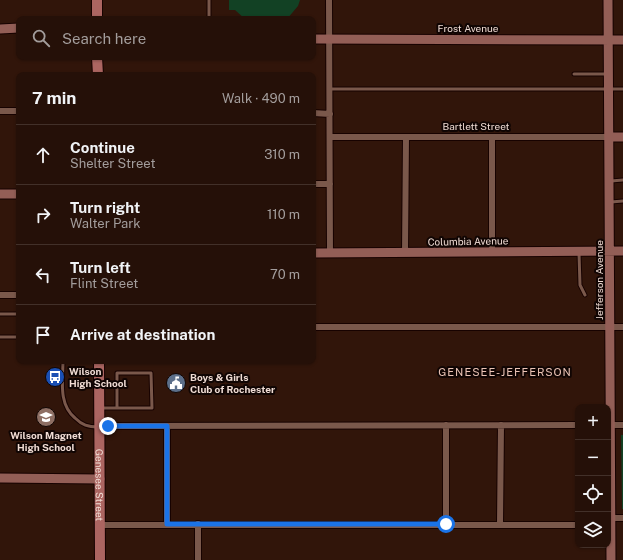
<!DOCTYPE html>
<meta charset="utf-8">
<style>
:root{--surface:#251008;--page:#311e16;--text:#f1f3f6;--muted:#a39d9c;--line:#423029}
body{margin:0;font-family:"Public Sans",sans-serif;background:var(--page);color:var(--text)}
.controls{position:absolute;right:12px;bottom:12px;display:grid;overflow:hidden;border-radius:8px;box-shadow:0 1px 3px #0004}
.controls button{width:36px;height:36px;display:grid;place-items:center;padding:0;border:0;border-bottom:1px solid var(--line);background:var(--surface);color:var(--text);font:20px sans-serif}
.stop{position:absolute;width:12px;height:12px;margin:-9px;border:3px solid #1a73e8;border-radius:50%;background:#fff}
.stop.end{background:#1a73e8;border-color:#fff;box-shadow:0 1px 4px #0008}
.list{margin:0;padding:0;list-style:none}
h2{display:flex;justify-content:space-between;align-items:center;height:52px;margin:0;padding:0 16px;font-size:17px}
h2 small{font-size:13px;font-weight:400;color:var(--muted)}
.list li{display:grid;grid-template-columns:26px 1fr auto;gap:12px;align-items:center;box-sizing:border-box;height:60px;padding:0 16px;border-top:1px solid var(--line)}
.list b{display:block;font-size:15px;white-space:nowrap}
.list p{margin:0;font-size:13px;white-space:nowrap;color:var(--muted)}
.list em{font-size:13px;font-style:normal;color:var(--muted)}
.icon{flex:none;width:22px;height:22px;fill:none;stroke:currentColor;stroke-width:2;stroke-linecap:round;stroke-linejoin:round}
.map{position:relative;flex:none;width:623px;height:560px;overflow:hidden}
.search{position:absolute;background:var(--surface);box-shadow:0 1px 3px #0004;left:16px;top:16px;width:300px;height:44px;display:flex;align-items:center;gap:10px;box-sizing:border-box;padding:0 14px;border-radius:8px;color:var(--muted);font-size:15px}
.panel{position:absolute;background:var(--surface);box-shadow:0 1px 3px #0004;left:16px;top:72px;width:300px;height:292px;border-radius:8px}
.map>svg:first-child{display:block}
.green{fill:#124124}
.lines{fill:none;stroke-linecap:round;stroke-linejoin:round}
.lane-casing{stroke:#170200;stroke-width:5}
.street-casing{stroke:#170200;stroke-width:8}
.secondary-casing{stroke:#170200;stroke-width:11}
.primary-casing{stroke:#170200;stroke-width:12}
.lane{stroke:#7a584b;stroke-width:3}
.street{stroke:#7a584b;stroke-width:6}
.secondary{stroke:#935e56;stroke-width:9}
.primary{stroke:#ac6561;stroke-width:10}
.route{stroke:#1a73e8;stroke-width:5}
.labels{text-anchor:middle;stroke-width:4;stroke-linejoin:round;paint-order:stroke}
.street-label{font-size:10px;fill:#f0dcd4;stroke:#100503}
.poi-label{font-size:10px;font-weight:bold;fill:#f0dcd4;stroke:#100503;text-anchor:start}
.neighbourhood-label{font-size:11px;letter-spacing:1px;fill:#ebc3b5;stroke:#100503}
</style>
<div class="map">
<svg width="623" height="560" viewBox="0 0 623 560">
<rect width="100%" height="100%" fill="#31150a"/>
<!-- green -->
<path class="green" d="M229 0H300L298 6 287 19H245L235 10H229Z
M621 435H623V509H622Z"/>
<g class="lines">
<!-- lane casing -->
<g class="lane-casing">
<path id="lane" d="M209 0V19
M574 74H607
M329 89H623
M611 181 623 180
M611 202 623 201
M579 253 580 285 585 295
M0 314H19
M0 337H19
M63 361C63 380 58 404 75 418 82 425 88 427 98 427
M102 408H152L151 373H117V408"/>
</g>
<!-- street casing -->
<g class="street-casing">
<path id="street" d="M329 0 330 253
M0 111H19
M313 113 330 114
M330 137H609
M492 137V252
M313 184H330
M405 253 406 137
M0 295H19
M313 327H623
M446 425V524
M608 425H623
M99 426 578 425
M167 426V524
M611 518H623
M198 524V560
M500 524 501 425
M100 525H578"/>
</g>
<!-- secondary casing -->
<g class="secondary-casing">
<path id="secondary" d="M608 0 611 560
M0 29 19 28
M313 39 623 40
M609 137H623
M0 194H19
M313 253 623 251
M0 478 100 479"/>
</g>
<!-- primary casing -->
<g class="primary-casing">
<g id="primary">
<path d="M97 0V19"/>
<path d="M97 57 98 75"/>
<path id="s1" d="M99 361 100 560"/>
</g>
</g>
<!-- lane -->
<use href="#lane" class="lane"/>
<!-- street -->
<use href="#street" class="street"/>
<!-- secondary -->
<use href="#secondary" class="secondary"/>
<!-- primary -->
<use href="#primary" class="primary"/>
</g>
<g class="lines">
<!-- route -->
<path class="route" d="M108 426H167V524H446"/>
</g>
<!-- icons -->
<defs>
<g id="bus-disc" transform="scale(1)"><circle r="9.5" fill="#1a4fb4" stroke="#100503"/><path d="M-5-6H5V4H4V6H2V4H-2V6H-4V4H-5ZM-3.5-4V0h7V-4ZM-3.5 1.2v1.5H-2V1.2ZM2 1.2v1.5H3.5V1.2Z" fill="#fff"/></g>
<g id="civic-disc" transform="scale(1)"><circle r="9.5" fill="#5c6f8a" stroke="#100503"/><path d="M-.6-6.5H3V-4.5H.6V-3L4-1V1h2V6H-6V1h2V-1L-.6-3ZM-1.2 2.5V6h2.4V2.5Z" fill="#fff"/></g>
<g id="school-disc" transform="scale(1)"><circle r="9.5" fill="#8d6e63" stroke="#100503"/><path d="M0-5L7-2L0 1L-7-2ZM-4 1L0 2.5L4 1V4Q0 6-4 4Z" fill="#fff"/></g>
</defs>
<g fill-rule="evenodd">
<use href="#bus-disc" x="55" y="377"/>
<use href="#civic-disc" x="176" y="383"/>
<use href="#school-disc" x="46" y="417"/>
</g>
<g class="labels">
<!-- street labels -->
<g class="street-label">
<text x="468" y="32">Frost Avenue</text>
<text x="476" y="130">Bartlett Street</text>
<text transform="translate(468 241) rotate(-1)" y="4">Columbia Avenue</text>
<text transform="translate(599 280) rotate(-90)" y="4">Jefferson Avenue</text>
<text dy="4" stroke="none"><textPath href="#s1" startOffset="124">Genesee Street</textPath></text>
</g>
<!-- poi labels -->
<g class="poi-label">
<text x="69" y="375">Wilson<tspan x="69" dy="12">High School</tspan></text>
<text x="190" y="381">Boys &amp; Girls<tspan x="190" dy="12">Club of Rochester</tspan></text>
<text x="46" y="439" text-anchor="middle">Wilson Magnet<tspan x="46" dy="12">High School</tspan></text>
</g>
<!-- neighbourhood labels -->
<g class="neighbourhood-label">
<text x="505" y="376">GENESEE-JEFFERSON</text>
</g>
</g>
</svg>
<div class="controls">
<button>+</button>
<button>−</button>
<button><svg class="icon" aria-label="locate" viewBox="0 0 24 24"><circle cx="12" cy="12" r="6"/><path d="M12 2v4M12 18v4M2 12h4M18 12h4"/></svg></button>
<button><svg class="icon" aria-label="layers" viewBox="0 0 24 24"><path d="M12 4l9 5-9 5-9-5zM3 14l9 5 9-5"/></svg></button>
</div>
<div class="stop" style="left:446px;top:524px"></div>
<div class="stop end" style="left:108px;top:426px"></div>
<div class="search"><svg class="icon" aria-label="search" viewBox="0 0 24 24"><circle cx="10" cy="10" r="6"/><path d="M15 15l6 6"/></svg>Search here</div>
<section class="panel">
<h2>7 min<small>Walk · 490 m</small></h2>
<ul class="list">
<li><svg class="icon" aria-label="ahead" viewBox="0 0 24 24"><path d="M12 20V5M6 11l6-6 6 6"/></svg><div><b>Continue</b><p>Shelter Street</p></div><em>310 m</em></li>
<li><svg class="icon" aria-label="right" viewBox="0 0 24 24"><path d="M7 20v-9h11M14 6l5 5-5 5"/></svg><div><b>Turn right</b><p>Walter Park</p></div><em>110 m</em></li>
<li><svg class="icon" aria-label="left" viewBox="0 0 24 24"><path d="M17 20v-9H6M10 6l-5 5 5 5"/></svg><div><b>Turn left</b><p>Flint Street</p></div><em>70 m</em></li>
<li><svg class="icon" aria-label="arrive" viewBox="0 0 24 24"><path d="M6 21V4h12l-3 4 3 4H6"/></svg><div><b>Arrive at destination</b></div></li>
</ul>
</section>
</div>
